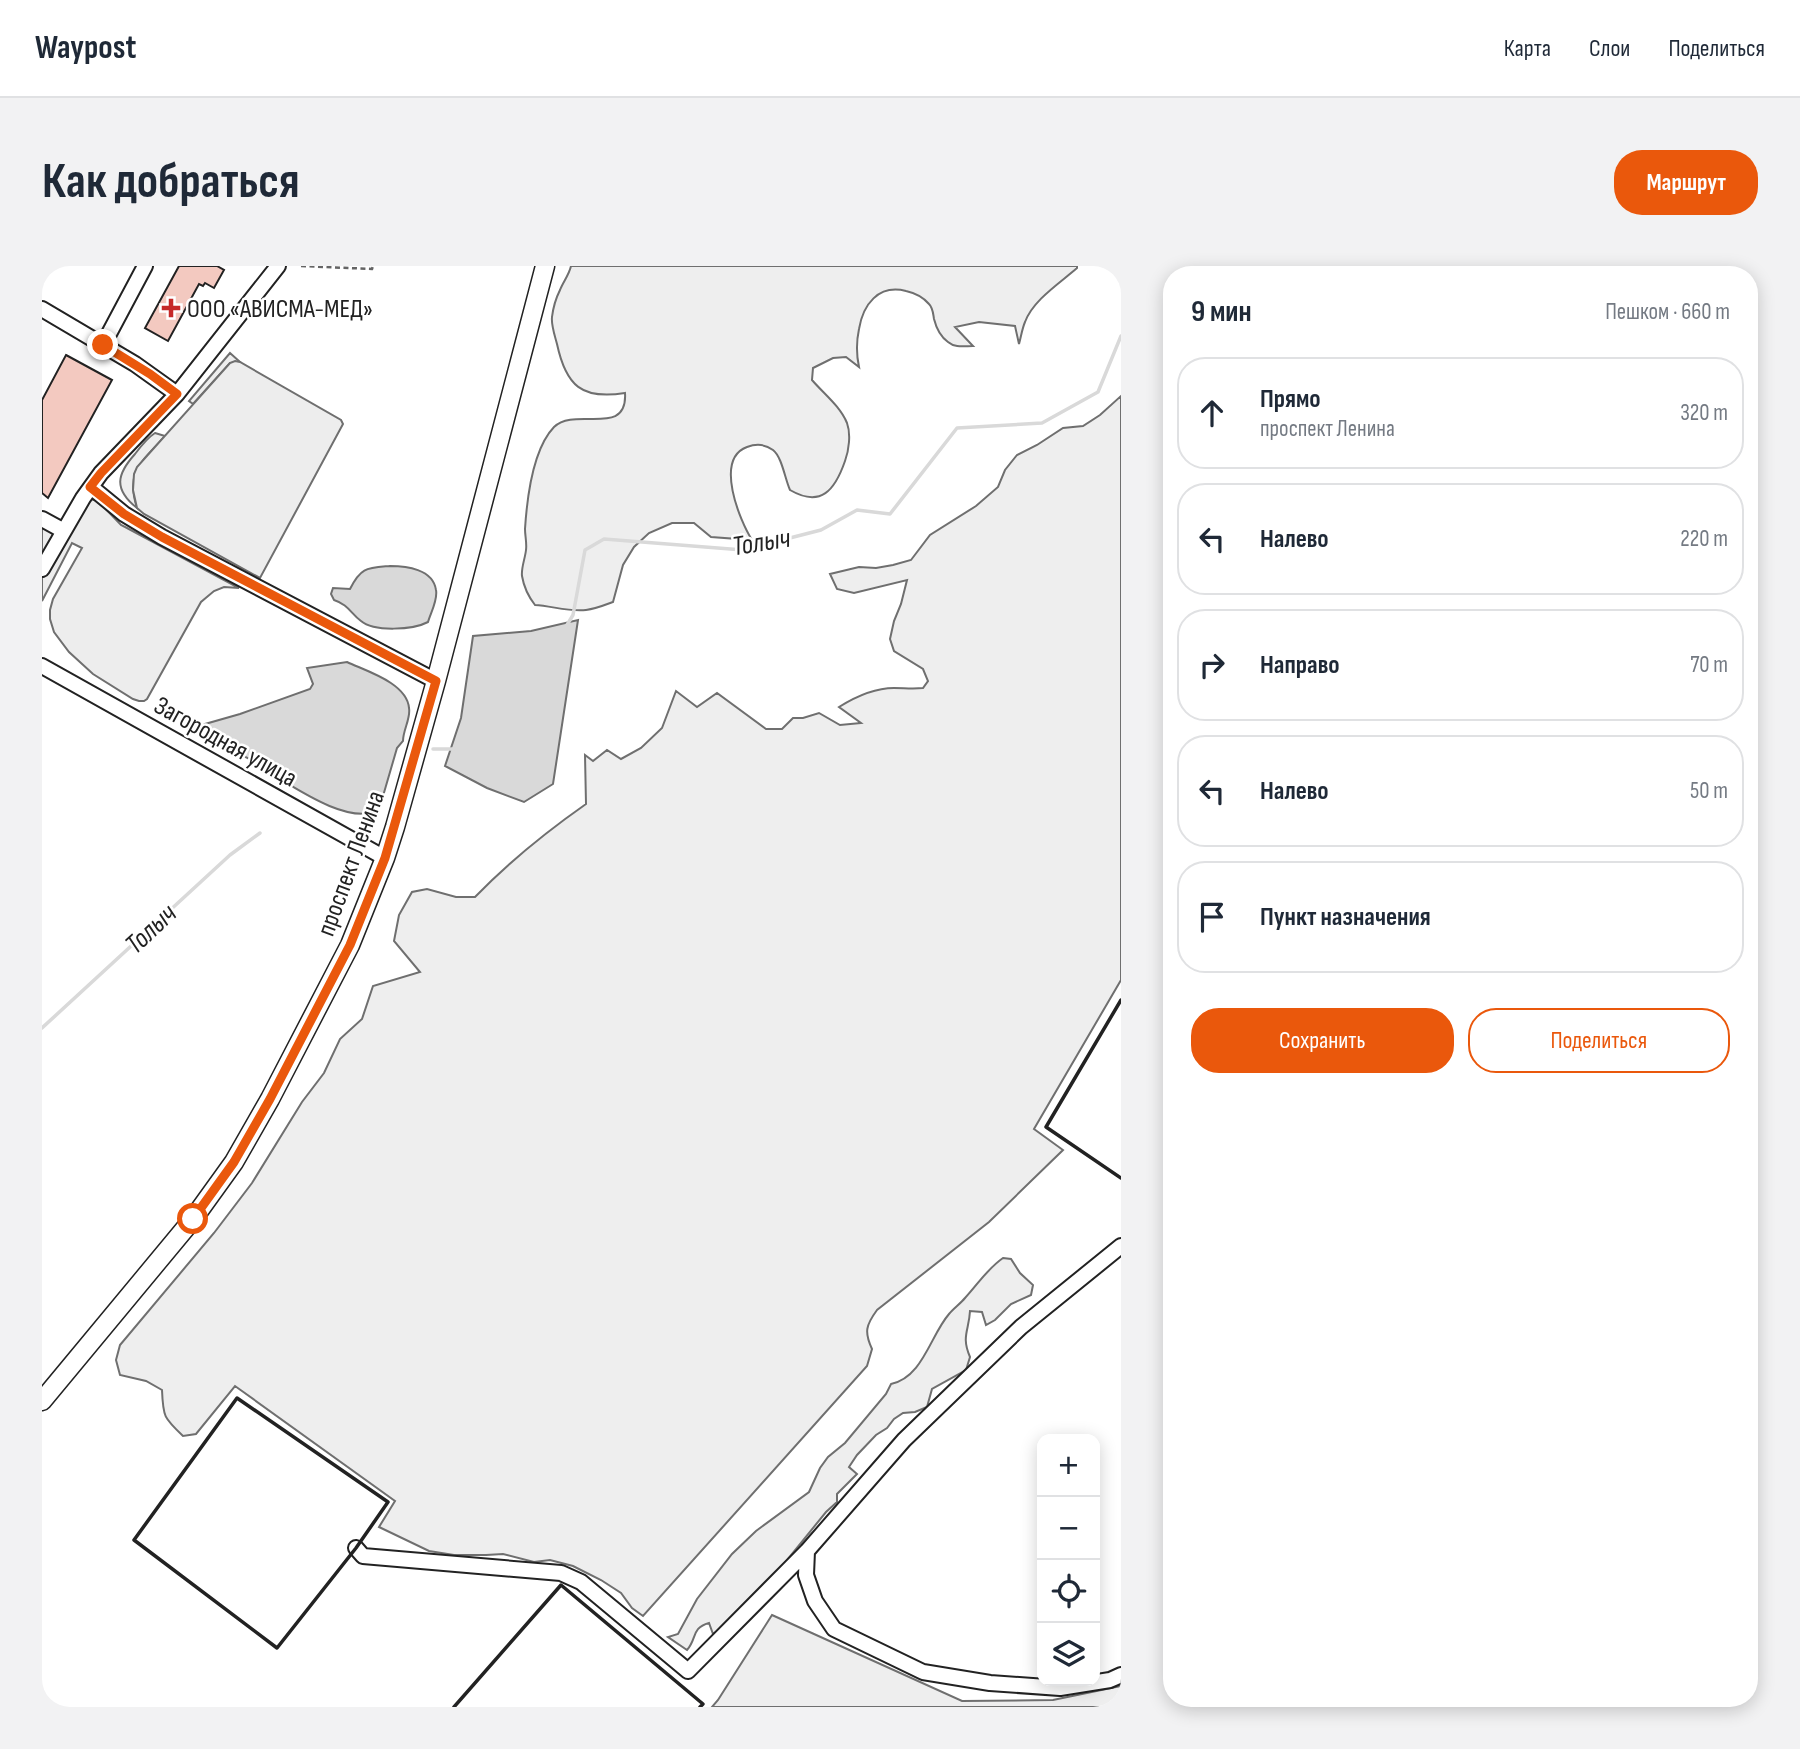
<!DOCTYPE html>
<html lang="ru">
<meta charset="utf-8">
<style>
:root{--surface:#fff;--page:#f2f2f3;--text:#1f2937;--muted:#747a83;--line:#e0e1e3;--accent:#ea580c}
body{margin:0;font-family:"Sofia Sans Condensed",sans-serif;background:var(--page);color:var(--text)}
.controls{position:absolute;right:21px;bottom:21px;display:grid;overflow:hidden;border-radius:14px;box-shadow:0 4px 18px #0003}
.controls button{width:63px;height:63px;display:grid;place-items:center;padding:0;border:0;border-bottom:2px solid var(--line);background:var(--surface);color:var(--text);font:35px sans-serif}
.stop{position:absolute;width:21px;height:21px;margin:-16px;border:5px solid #ea580c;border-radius:50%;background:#fff}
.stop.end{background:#ea580c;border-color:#fff;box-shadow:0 2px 7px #0008}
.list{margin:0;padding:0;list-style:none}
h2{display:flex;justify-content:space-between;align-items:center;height:91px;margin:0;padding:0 28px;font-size:30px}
h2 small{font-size:23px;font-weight:400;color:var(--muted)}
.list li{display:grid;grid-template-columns:46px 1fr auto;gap:21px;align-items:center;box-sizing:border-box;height:112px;margin:0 14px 14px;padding:0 14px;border:2px solid var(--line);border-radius:28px}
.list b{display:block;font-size:26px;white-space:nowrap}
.list p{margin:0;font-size:23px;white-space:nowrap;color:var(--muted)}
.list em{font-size:23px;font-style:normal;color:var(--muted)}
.actions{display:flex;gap:14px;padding:21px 28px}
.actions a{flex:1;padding:16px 0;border:2px solid var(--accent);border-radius:28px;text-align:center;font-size:24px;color:var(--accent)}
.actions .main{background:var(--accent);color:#fff}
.icon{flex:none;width:38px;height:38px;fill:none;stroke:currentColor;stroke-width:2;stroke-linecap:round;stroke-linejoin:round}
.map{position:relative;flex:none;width:1079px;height:1441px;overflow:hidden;border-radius:28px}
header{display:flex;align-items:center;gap:42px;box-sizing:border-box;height:98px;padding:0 35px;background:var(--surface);border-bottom:2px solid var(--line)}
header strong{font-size:33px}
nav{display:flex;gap:38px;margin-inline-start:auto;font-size:24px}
.intro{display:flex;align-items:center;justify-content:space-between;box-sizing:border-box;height:168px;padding:0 42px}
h1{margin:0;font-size:49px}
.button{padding:18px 32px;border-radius:28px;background:var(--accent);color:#fff;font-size:24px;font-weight:700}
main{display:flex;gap:42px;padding:0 42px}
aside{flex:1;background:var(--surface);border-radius:28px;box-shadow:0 4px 18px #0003}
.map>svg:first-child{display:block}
.green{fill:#eee;stroke:#6f6f6f;stroke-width:2}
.parking{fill:#ededed;stroke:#6f6f6f;stroke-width:2}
.water{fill:#d9d9d9;stroke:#6f6f6f;stroke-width:2}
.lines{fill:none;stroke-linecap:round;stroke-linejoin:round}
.stream{stroke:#d9d9d9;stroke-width:3.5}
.building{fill:#f3c9c0;stroke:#222;stroke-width:2}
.minor-casing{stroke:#222;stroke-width:18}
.major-casing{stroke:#222;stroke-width:21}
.path{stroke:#646464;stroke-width:2.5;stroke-dasharray:5 3.5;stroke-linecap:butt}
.minor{stroke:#fff;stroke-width:14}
.major{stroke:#fff;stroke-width:18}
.wall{stroke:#222;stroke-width:3.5}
.route{stroke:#ea580c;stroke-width:9}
.poi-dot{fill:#c62828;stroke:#fff;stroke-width:2.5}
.labels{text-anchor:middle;stroke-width:5;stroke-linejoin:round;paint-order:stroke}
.poi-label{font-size:26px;fill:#222;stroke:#fff;text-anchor:start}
.street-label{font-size:26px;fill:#222;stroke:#fff}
.water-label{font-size:28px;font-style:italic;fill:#222;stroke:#fff}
</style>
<header>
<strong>Waypost</strong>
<nav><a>Карта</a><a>Слои</a><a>Поделиться</a></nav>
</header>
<div class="intro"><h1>Как добраться</h1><a class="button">Маршрут</a></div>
<main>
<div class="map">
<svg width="1079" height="1441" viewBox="0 0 1079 1441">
<rect width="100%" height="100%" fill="#fff"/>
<!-- green -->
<path class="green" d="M529 0H1035V2C1018 17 991 34 983 56 980 63 979 71 977 78L973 60 937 56 913 61 931 80C922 80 913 82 906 76 899 71 894 61 892 53 891 47 891 42 887 38 881 31 873 27 864 25 836 18 821 39 817 63 814 77 814 87 817 101L804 91 791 92 771 102 770 114C782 128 798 140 805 157 809 168 807 184 803 195 793 224 779 242 748 224 743 213 740 191 731 184 723 178 713 178 705 181 672 193 698 255 710 274L669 271 652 257H630L607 267 592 281 581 299 571 336C563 339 553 343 544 344 527 346 510 340 493 339 486 330 482 322 480 310 479 302 483 293 484 284 485 277 483 270 483 263 485 232 490 184 512 161 533 140 586 172 583 127 540 134 524 120 515 78 513 70 509 59 510 51 511 43 514 32 518 24 521 16 527 9 529 0Z
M188 87 198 96 188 97 151 138 147 135Z
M1079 130V714L992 863 1021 884 947 956 835 1044C824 1059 822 1066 830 1083L825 1100 601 1350 590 1342 579 1327 559 1314 531 1300 508 1294 492 1296 461 1288 444 1289H412L387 1285 337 1261 353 1235 193 1120 154 1168 141 1170C122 1152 121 1151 120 1124L104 1115 78 1109 74 1094 78 1079 172 967 210 917 260 836 282 807 298 773 320 753 331 720 378 706 352 675 357 649 370 626 385 623 414 631H433C467 596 504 566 544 538L543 489 551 495 565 484 579 493 599 482 620 462 634 425 655 441 675 427 724 463H740L751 452H761L777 447 798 459 819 457 797 441C813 431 833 422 852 422 862 422 871 423 881 422L886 415 881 403 852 385 848 373 852 355 859 338 865 314 812 327 795 323 788 308 817 301 834 302 851 299 869 294 888 269 934 240 956 221 963 204 975 189 995 179 1021 162 1041 160 1058 149Z
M113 167 123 170C100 196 83 205 95 242 71 223 75 208 93 188 99 180 105 172 113 167Z
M961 992 969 993 978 1007 991 1019 989 1029 969 1038 953 1054 944 1059 940 1046 928 1045C927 1065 919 1070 928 1091L924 1104 890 1123 885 1141 873 1146 861 1147 852 1153 845 1162 834 1169 815 1189 807 1201 815 1208 795 1228V1236L784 1246 733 1309 678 1363 671 1368 667 1357C649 1362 655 1373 645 1384L626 1371 636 1368 655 1333 690 1288 714 1265 767 1226 778 1202 786 1191 803 1177 844 1128 849 1118C881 1111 888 1070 907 1048 912 1042 918 1038 923 1032 936 1018 945 1003 961 992Z
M730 1349 920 1435 1011 1434 1079 1420V1441H670L676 1434Z"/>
<!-- parking -->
<path class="parking" d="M193 95 198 96 299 154 301 158 218 312 102 248 95 242 91 224 92 208 95 201 188 97Z
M49 233 56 235 79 259 85 262 197 322 182 321 172 325 159 336 105 433 102 435H97L91 433 51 408 27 386 12 366 8 353V344L11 333 40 282 30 277 0 335V261L24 273Z"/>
<!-- water -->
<path class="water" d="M348 300C364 300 391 303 394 324 396 334 389 346 386 356 371 364 332 366 319 355 308 347 307 339 292 334L289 328 291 322 308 323C319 301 325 302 348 300Z
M536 354 511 518 482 536 445 522 403 500 419 452 431 370 489 365Z
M305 396C324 405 365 417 367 442 369 452 361 464 361 475L355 482 339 537 335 545C305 558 255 523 228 507L220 499 156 468 158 461 163 458 198 448 268 423 271 418 265 402Z"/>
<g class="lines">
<!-- stream -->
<path class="stream" d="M525 359 531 349 543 284 562 273 701 284 779 264 815 244 848 248 915 162 1000 157 1056 126 1079 70
M391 483H412
M0 762 188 589 218 567"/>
</g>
<!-- building -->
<path class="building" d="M137 0H175L182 4 172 22 163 17 161 20 157 18 126 75 103 62Z
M24 89 70 114 6 232 0 227V134Z"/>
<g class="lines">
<!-- minor casing -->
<g class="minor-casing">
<path id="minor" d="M0 43 93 98 135 128
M61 79 103 0
M49 221 82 248 120 271 394 415
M0 253 22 265
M0 303 41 232 59 207 135 128 236 0
M0 400 343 592
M314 1282 321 1290 519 1307 539 1316 646 1405 765 1285 862 1174 979 1061 1079 980
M765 1285 764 1309 773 1335 792 1363 881 1406 948 1417 1018 1422 1068 1414 1079 1409"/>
</g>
<!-- major casing -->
<g class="major-casing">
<path id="major" d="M0 1135 151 953 192 896 228 833 308 679 343 592 353 561 394 415 503 0"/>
</g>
<!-- path -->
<path class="path" d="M259 0 330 3 331 0"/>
<!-- minor -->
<use href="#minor" class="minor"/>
<!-- major -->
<use href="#major" class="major"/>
<!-- wall -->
<path class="wall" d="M1079 734 1004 861 1079 912
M195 1132 346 1236 314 1282 235 1382 92 1274Z
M412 1441 519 1319 661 1438 658 1441"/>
</g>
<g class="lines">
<!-- route -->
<path class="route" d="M61 79 108 108 135 128 59 207 48 221 82 248 120 271 394 415 343 592 308 679 228 833 192 896 151 953"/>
</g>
<!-- markers -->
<path class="poi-dot" d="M125.5 31.5h7v7h7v7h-7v7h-7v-7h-7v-7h7z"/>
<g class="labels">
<!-- poi labels -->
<g class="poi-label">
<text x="145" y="51">ООО «АВИСМА-МЕД»</text>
</g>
<!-- street labels -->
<g class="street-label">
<text transform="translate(184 475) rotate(29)" y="9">Загородная улица</text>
<text transform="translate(308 597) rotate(-70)" y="9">проспект Ленина</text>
</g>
<!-- water labels -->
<g class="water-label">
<text transform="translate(719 275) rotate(-9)" y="10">Толыч</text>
<text transform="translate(108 662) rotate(-43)" y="10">Толыч</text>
</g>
</g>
</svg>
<div class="controls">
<button>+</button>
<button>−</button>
<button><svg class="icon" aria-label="locate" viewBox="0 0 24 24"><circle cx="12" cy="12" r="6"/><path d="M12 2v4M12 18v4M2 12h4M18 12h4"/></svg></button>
<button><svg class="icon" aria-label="layers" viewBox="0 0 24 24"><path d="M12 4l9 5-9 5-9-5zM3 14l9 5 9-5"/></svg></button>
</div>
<div class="stop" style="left:151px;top:953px"></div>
<div class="stop end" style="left:61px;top:79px"></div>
</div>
<aside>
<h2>9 мин<small>Пешком · 660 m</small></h2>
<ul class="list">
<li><svg class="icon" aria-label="ahead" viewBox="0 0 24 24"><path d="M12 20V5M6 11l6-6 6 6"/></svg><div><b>Прямо</b><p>проспект Ленина</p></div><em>320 m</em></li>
<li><svg class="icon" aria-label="left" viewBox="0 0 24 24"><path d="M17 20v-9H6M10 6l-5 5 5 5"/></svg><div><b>Налево</b></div><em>220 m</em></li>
<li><svg class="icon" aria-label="right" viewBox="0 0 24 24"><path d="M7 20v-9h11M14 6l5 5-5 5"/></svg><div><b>Направо</b></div><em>70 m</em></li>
<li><svg class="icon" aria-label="left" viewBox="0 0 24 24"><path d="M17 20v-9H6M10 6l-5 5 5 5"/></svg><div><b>Налево</b></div><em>50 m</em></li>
<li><svg class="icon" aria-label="arrive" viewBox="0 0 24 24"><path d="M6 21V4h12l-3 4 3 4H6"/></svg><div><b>Пункт назначения</b></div></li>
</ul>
<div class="actions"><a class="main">Сохранить</a><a>Поделиться</a></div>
</aside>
</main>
